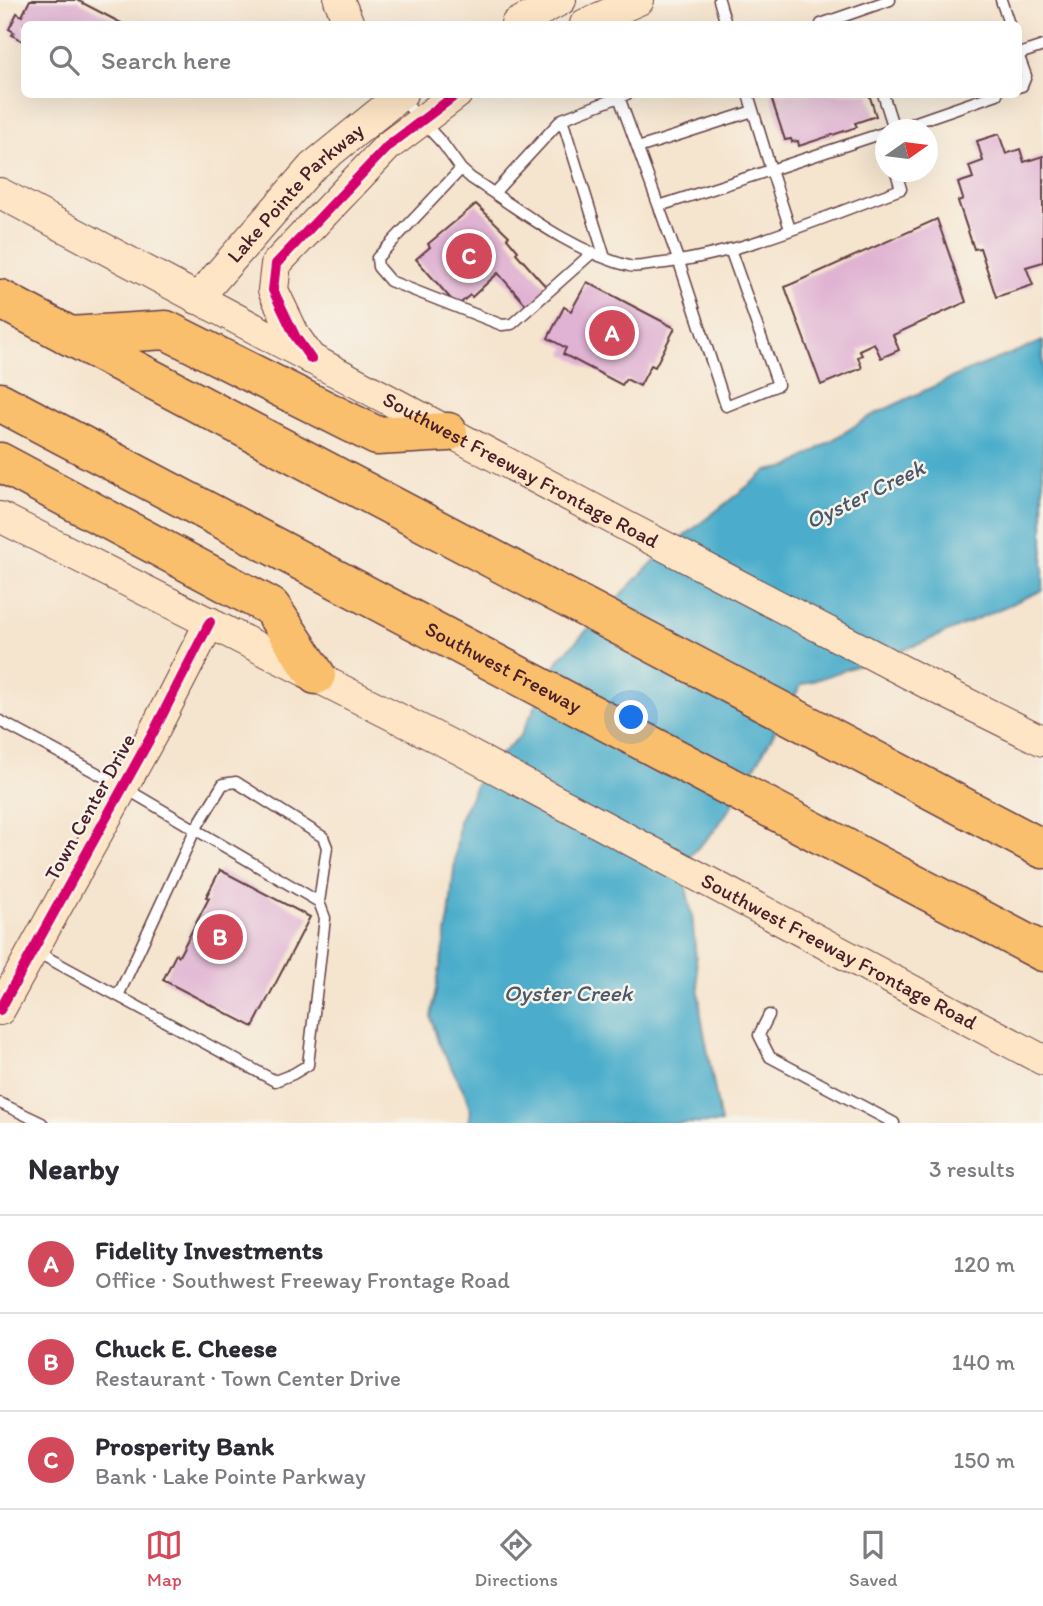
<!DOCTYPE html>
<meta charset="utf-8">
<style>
:root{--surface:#fff;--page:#f7f7f7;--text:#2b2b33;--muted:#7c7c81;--line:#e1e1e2;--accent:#d1495b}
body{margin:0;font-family:Itim,sans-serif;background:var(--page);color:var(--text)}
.compass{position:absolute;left:875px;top:119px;width:63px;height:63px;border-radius:50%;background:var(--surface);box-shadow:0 7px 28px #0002;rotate:76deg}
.you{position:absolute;left:632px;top:718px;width:24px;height:24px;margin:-18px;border:5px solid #fff;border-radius:50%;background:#1a73e8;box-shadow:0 0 0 10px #1a73e833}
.badge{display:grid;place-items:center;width:46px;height:46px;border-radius:50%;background:var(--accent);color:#fff;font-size:23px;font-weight:700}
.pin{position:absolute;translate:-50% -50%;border:4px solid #fff;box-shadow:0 2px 7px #0006}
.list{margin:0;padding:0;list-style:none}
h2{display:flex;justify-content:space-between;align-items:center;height:91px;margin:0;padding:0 28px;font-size:30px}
h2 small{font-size:23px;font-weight:400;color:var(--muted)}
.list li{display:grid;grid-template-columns:46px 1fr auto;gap:21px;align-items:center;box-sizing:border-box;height:98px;padding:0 28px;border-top:2px solid var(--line)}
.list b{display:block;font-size:26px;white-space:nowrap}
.list p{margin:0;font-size:23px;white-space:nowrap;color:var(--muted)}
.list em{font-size:23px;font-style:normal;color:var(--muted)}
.icon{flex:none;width:38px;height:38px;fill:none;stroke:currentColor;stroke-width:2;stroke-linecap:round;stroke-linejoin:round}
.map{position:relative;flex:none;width:1043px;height:1123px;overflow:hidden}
.search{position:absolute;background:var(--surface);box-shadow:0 7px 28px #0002;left:21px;right:21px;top:21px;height:77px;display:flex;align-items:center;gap:18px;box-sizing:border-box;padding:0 24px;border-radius:10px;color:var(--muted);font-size:26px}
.sheet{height:385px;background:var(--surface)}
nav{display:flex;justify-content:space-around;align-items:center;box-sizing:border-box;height:98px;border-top:2px solid var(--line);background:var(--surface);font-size:19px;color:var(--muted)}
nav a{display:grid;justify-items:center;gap:4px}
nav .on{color:var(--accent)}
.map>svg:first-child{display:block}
.water{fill:#4badcb;stroke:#4a667b;stroke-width:2}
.building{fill:#e0b2d3}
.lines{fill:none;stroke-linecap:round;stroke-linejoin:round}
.lane-casing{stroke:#643d43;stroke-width:13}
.secondary-casing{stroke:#643d43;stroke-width:32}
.highway-casing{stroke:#643d43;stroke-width:41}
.lane{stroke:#fff;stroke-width:10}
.secondary{stroke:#fde5c5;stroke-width:30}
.highway{stroke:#f9bf6d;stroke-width:38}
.cycleway-casing{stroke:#f7f3e8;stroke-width:15}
.cycleway{stroke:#d6006c;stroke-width:10}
.labels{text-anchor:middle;stroke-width:5;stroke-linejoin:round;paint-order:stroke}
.street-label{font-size:21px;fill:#4a1f2b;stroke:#f7f3e8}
.water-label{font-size:23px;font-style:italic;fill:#4a586b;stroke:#f7f3e8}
</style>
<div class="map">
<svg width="1043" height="1123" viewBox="0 0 1043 1123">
<rect width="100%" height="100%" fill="#f7f3e8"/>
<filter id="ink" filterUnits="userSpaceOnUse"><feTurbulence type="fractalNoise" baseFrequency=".0143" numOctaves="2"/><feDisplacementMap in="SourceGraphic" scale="14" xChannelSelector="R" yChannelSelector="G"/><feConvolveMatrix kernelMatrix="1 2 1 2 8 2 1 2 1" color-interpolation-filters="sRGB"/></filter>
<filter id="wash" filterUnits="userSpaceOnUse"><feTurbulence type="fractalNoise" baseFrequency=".00686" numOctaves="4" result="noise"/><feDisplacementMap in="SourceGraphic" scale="28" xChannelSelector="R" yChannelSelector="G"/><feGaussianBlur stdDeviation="1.57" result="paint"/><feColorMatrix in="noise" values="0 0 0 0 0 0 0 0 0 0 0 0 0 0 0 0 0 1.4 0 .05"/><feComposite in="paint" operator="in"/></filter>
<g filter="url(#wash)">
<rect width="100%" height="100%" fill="#f5e4ce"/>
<!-- water -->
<path class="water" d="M1043 341V590L922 643 801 685 740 793 715 830 681 865 692 915 701 1016 721 1123H468L471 1112 465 1093 438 1042 431 1017 449 917 459 821 482 773 521 735 559 659 659 556 767 471 789 467 871 416 960 374Z"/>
<g id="blocks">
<!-- building -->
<path class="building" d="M30 0H77L123 24H24V42L12 35 14 32 9 29 17 13 22 16Z
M770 94H869L876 116 855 123 857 127 799 146 798 141 792 142 791 139 785 140Z
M999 134 1006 154 1020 149 1024 162 1043 156V262L1026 267 1033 285 996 297 980 248 974 249 958 201 963 199 958 183 973 178 969 166 983 161 977 141Z
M476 204 509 236 507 238 518 251 516 253 548 289 528 307 498 273 472 297 470 295 457 306 416 259 430 247 428 244Z
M937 219 966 302 893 335 899 350 881 358 874 343 859 350 862 355 858 357 862 368 821 385 785 287Z
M587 282 675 328 655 367 651 365 640 386 626 379 622 385 563 354 566 348 548 338 564 307 571 311Z
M220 870 310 917 253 1027 163 980 176 954 179 956 209 898 206 897Z"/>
</g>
</g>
<g filter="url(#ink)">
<use href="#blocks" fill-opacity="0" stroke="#643d43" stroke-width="2"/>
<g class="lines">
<!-- lane casing -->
<g class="lane-casing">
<path id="lane" d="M719 0 726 24
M1001 0 1009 24
M821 24 890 0
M1018 54 1026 76 1022 86 1018 87
M1019 54 1043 46
M748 94 771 170 886 132
M883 94 894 129
M400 97 443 144 461 169 471 178C520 210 571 251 629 266 638 268 647 265 656 264 737 256 824 217 901 189L896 172
M619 97 679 262 726 406 778 385 730 249
M562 119 627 94
M893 130 997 94
M638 148 753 111
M461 169 377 258 378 267 390 281 502 325 512 324 592 253
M494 193 562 119 605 258
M659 206 771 170 790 229
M0 721 123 787 319 902 325 918 308 1065 293 1074 275 1081 35 951
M118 996 195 830 223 784 236 782 323 837 327 847 319 902
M769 1015 759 1035 770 1057 894 1123
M0 1103 42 1123"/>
</g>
<!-- secondary casing -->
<g class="secondary-casing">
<g id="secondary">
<path d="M339 0 349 24"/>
<path d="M516 24 561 0"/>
<path d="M585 24 639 0"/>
<path id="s1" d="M0 193 622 524 930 685 1043 741"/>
<path id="s2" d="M197 299 312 167 402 94"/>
<path d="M311 359 295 336 273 290 276 264 388 146 457 94"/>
<path id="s3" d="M0 517 459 749 1043 1060"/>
<path d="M0 1010 153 733 210 622"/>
</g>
</g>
<!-- highway casing -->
<g class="highway-casing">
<g id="highway">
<path d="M0 299 1043 849"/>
<path d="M69 336 166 330 377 436 448 432"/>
<path id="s4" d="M0 402 1043 952"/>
<path d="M0 462 271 607 316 675"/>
</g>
</g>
<!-- lane -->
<use href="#lane" class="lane"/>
<!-- secondary -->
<use href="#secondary" class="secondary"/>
<!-- highway -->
<use href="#highway" class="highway"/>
<!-- cycleway casing -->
<g class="cycleway-casing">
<path id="cycleway" d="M311 359 295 336 273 290 276 264 388 146 457 94
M0 1010 153 733 210 622"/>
</g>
<!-- cycleway -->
<use href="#cycleway" class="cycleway"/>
</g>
</g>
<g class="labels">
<!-- street labels -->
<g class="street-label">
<text dy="7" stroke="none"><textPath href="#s2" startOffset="145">Lake Pointe Parkway</textPath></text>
<text dy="7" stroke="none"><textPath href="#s1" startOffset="590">Southwest Freeway Frontage Road</textPath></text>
<text dy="7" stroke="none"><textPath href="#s4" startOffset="569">Southwest Freeway</textPath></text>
<text transform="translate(90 807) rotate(-61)" y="7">Town Center Drive</text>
<text dy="7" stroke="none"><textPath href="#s3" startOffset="945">Southwest Freeway Frontage Road</textPath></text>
</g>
<!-- water labels -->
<g class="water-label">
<text transform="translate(865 494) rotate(-26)" y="8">Oyster Creek</text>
<text x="568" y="1001">Oyster Creek</text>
</g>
</g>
</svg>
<svg class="compass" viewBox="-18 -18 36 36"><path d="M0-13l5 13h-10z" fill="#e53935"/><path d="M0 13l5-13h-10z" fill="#7c7c81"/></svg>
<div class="you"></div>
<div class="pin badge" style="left:612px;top:333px">A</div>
<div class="pin badge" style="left:220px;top:937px">B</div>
<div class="pin badge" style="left:469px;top:256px">C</div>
<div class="search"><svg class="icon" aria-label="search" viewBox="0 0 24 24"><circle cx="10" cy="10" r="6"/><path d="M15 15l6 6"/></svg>Search here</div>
</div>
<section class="sheet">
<h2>Nearby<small>3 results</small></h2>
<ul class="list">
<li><span class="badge">A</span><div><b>Fidelity Investments</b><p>Office · Southwest Freeway Frontage Road</p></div><em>120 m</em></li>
<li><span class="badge">B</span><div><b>Chuck E. Cheese</b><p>Restaurant · Town Center Drive</p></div><em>140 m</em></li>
<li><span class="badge">C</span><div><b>Prosperity Bank</b><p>Bank · Lake Pointe Parkway</p></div><em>150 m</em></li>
</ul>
</section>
<nav>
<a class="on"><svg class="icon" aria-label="map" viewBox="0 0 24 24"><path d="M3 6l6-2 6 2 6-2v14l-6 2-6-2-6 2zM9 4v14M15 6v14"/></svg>Map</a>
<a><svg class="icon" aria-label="directions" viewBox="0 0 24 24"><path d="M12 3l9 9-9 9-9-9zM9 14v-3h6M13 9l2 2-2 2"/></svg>Directions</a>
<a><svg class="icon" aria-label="saved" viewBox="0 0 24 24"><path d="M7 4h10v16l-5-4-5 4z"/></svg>Saved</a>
</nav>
